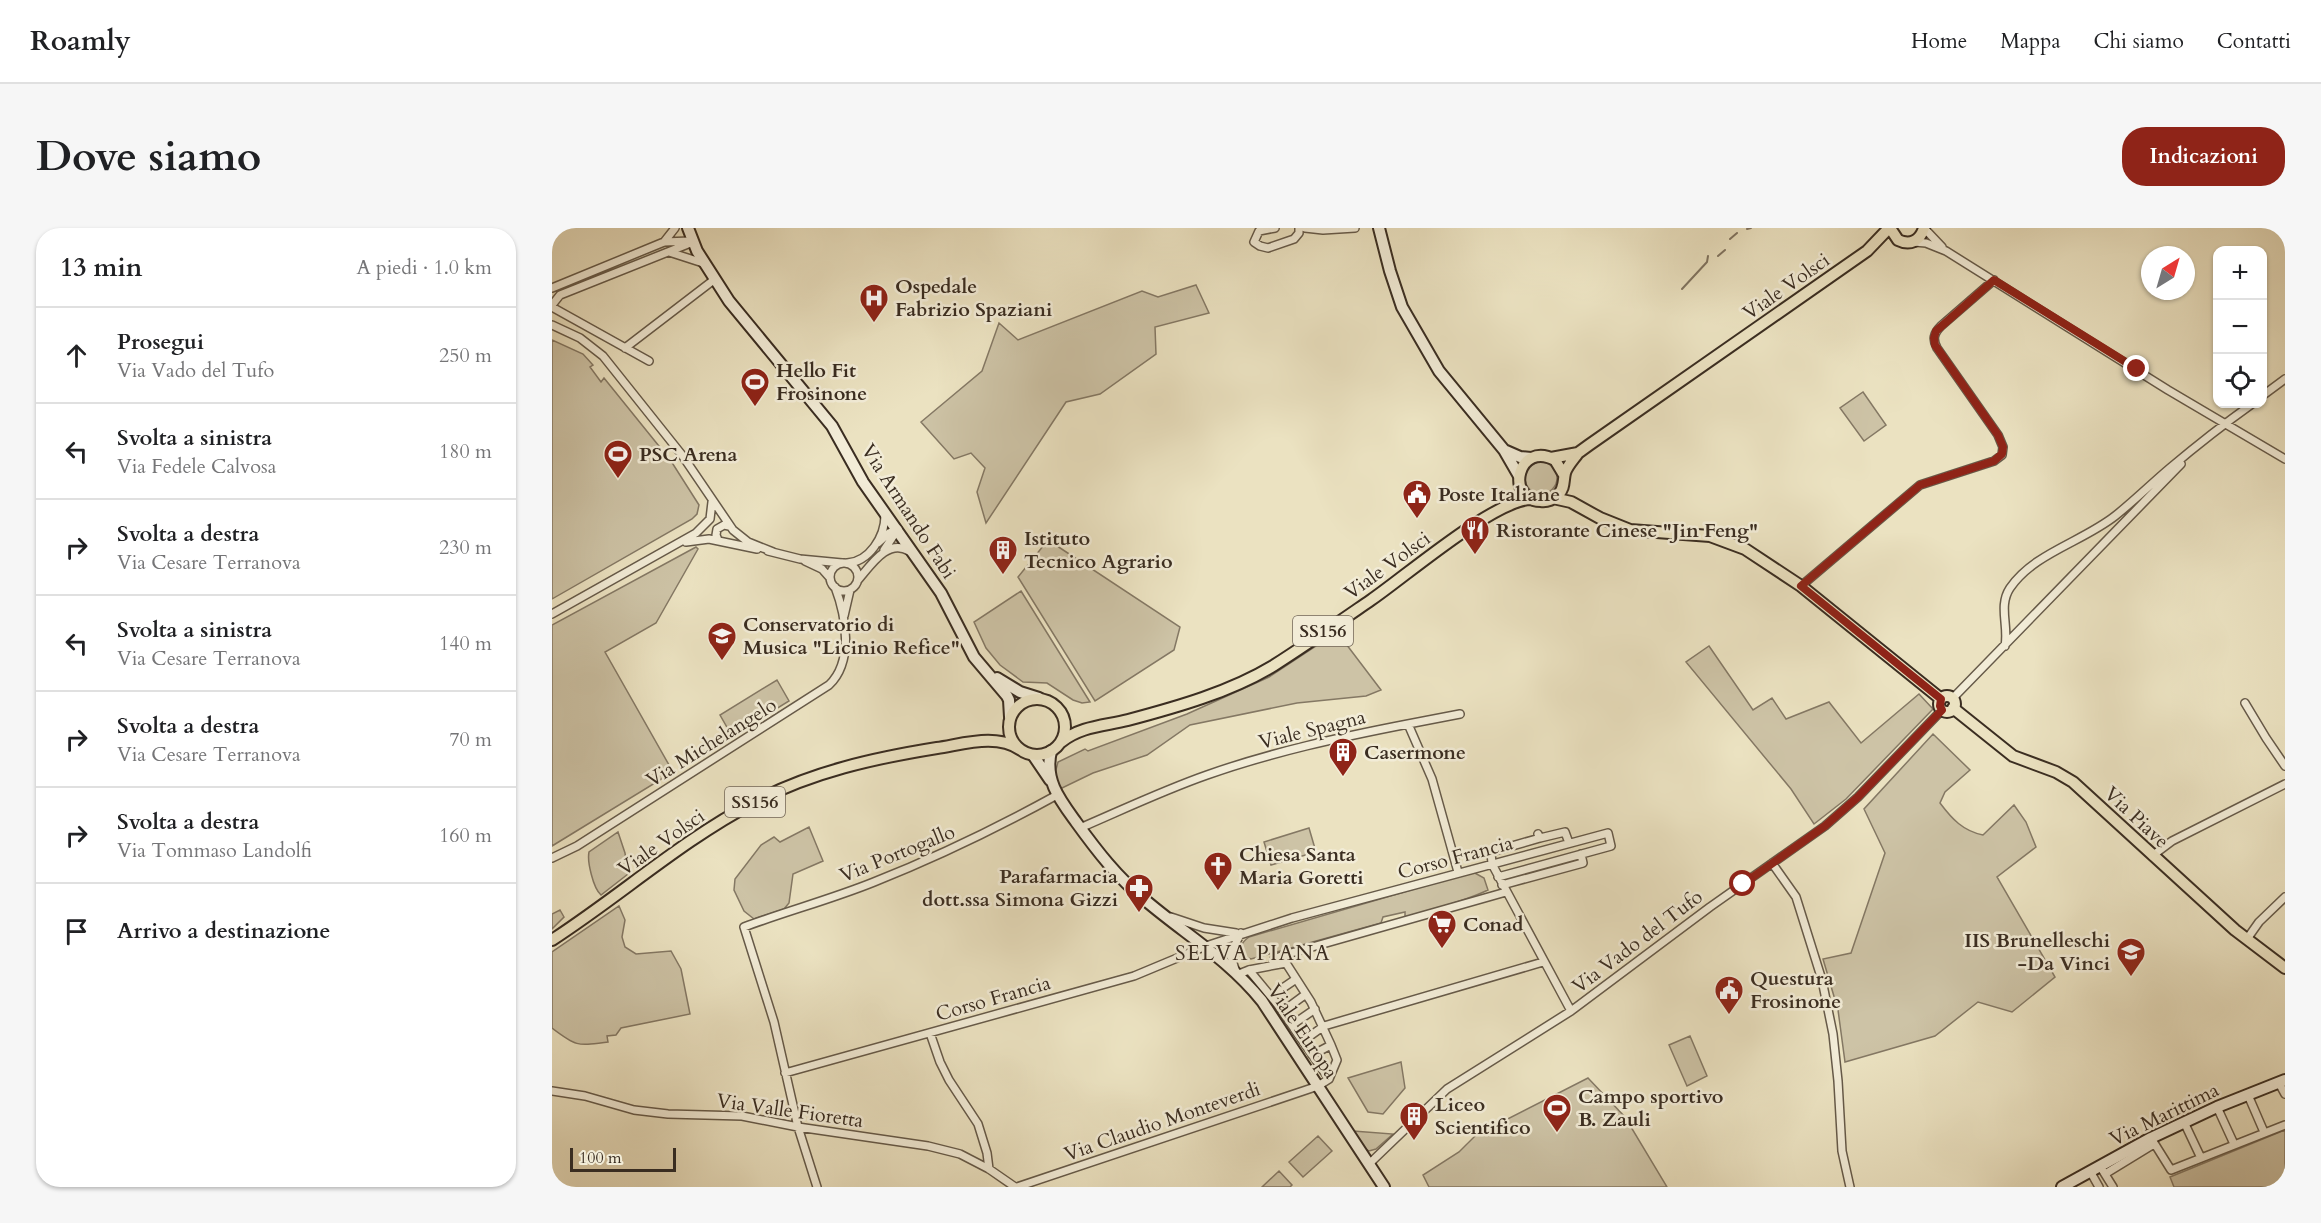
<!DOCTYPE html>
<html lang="it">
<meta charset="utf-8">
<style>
:root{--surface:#fff;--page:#f6f6f6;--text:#202124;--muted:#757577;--line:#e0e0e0;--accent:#8f2418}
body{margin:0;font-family:Cardo,serif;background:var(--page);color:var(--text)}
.controls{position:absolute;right:18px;top:18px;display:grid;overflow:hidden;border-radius:12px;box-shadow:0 2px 4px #0004}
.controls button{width:54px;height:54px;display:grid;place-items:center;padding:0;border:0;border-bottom:2px solid var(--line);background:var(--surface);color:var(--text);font:30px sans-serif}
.compass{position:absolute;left:1589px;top:18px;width:54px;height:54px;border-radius:50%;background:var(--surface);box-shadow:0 2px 4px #0004;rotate:37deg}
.scale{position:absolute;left:18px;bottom:15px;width:106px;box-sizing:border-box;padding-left:6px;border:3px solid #3a2d21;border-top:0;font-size:16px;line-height:21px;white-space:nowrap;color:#3a2d21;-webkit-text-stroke:4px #f2ecd7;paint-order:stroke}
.stop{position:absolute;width:18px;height:18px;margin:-14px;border:4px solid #8f2418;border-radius:50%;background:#fff}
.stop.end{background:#8f2418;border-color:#fff;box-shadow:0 2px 6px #0008}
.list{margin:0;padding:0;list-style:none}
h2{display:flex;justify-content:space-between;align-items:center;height:78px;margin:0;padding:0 24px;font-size:26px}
h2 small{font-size:20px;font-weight:400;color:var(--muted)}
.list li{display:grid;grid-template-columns:39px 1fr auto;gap:18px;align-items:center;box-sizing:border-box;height:96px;padding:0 24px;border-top:2px solid var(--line)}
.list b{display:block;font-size:22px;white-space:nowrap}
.list p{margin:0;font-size:20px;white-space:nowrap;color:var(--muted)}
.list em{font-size:20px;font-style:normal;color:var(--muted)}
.icon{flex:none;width:33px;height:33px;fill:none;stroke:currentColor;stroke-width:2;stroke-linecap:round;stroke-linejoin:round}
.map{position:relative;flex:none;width:1733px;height:959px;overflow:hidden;border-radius:24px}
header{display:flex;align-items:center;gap:36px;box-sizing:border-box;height:84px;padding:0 30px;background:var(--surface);border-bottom:2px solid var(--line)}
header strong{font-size:28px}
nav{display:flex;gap:33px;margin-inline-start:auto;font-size:21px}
.intro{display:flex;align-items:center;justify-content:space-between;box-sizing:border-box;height:144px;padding:0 36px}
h1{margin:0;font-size:42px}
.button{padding:15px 27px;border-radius:24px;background:var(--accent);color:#fff;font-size:21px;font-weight:700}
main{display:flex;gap:36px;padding:0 36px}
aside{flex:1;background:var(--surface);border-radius:24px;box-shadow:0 2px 4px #0004}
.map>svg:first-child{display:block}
.green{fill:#cdc3a6;stroke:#847864;stroke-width:1.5}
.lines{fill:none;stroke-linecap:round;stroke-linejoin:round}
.stream{stroke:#807461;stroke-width:2}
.street-casing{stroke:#665a49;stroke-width:10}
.secondary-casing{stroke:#3a2d21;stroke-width:14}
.primary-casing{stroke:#3a2d21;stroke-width:14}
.street{stroke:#f2ecd7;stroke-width:7}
.secondary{stroke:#f2ecd7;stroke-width:10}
.primary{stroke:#ebe2c1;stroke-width:10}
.route{stroke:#8f2418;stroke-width:8}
.labels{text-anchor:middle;stroke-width:5;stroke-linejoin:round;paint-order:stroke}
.shield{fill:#f2ecd7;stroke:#716658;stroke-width:1.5}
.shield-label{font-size:18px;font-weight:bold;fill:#3a2d21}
.poi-label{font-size:20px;font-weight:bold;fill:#3a2d21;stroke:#f2ecd7;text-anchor:start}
.street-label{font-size:20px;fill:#3a2d21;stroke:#f2ecd7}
.neighbourhood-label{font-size:21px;letter-spacing:1.5px;fill:#3a2d21;stroke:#f2ecd7}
</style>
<header>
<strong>Roamly</strong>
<nav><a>Home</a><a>Mappa</a><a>Chi siamo</a><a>Contatti</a></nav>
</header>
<div class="intro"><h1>Dove siamo</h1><a class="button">Indicazioni</a></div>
<main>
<aside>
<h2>13 min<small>A piedi · 1.0 km</small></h2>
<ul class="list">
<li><svg class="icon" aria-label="ahead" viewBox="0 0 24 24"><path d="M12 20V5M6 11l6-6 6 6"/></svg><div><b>Prosegui</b><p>Via Vado del Tufo</p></div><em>250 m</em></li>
<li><svg class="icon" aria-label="left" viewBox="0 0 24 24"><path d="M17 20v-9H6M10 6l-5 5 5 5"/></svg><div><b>Svolta a sinistra</b><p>Via Fedele Calvosa</p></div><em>180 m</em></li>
<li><svg class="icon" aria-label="right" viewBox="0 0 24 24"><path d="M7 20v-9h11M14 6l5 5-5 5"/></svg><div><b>Svolta a destra</b><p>Via Cesare Terranova</p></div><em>230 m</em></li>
<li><svg class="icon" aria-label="left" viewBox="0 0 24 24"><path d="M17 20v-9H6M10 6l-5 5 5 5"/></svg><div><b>Svolta a sinistra</b><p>Via Cesare Terranova</p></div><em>140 m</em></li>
<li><svg class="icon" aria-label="right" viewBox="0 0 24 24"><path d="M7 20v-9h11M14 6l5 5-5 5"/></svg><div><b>Svolta a destra</b><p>Via Cesare Terranova</p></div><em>70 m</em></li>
<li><svg class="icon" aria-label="right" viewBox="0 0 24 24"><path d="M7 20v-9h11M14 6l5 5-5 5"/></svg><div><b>Svolta a destra</b><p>Via Tommaso Landolfi</p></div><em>160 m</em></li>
<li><svg class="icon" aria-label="arrive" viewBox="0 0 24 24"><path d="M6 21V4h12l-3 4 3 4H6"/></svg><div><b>Arrivo a destinazione</b></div></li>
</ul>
</aside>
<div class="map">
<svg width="1733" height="959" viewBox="0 0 1733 959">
<rect width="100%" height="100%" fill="#ebe2c1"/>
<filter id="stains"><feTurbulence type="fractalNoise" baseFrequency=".00333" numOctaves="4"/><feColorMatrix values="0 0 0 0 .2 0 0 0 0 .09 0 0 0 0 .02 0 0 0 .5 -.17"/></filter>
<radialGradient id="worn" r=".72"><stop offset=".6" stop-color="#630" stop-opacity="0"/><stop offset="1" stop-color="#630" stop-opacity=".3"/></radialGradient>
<!-- green -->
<path class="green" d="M644 57 657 85 603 99 604 126 548 166 514 174 434 295 425 264 433 240 419 225 402 231 369 194 430 143 447 95 466 112 590 63 606 69Z
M0 112 31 126 41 137 38 139 49 154 52 150 119 233 147 277 145 286 140 291 0 371Z
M1311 164 1334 197 1312 213 1288 180Z
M973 250a16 16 0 1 1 32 0a16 16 0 1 1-32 0Z
M496 312 628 399 622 422 543 473 466 349Z
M144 319 146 321 104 395 53 424 121 544 0 618V397Z
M469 363 538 474 530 475 521 472 495 455 471 454 448 437 434 420 422 394Z
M785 404 829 462 814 468 745 475 638 497 595 527 541 545 508 561 502 549 506 534 533 521 536 523 635 486 717 449Z
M1157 418 1201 482 1220 470 1234 491 1277 474 1309 515 1367 466 1381 481 1294 571 1262 596 1239 561 1134 434Z
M225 452 237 473 180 508 168 487Z
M1381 506 1418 542 1393 564 1388 575C1400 591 1411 603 1431 607L1462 577 1474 594 1484 619 1445 649 1503 749 1460 784 1426 774 1383 808 1293 834 1286 782 1271 731 1299 725 1333 625 1312 581Z
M257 599 271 633 241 646 237 675 232 681 202 691 192 683 182 662 183 651 209 617 222 609 228 614Z
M757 600 764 624 719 637 712 614Z
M66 604 73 625 76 646 49 667C41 660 35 633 37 624Z
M921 644 932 650 936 662C909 675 882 680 853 690V684L831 689 829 695 699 731 691 728C687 719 689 715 697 709Z
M67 678 73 692 70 709 73 719 84 726 119 723 129 741 138 786 69 800 64 807 55 808 56 814C25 818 25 819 0 800V724Z
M8 682 12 689 0 701V686Z
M1138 808 1155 848 1135 858 1117 817Z
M849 834 853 860 831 886 816 884 796 850Z
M1036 850 1073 889 1115 959H877L871 947 907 924 924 907Z
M1733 902V959H1622L1618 949Z
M801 903 841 906 824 921 817 923 811 919Z
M766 908 780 923 751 949 737 934Z
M727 943 740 957 738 959H710Z"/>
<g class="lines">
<!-- stream -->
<path class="stream" d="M1195 1 1199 0
M1178 11 1185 5
M1166 28 1173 22
M1130 61 1155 34 1156 28"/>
<!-- street casing -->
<g class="street-casing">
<path id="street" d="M723 0 707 3 702 14 708 18 716 20 742 11 747 5V0
M753 0 771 2 803 0
M1372 0 1390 19
M112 14 123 0
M1362 14 1374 15 1394 23 1616 162 1733 231
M117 24 151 35
M0 60 112 14 138 13
M0 77 8 67 141 14
M0 79 97 133
M0 97 28 110 51 128 130 227 181 302 196 314 221 324
M73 120 163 51
M1710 168 1733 151
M166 312 164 307 165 301 172 297 177 298
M134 314 157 311 205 321
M326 315 337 305 346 301
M332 322 346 301
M216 323 248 331 290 335
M253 333 270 341 278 350
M295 335C317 334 333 309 333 287
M278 349a14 14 0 1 1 28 0a14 14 0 1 1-28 0Z
M306 352C319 337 336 310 357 323
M1249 358 1368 257 1442 233 1450 227 1451 219 1446 207 1385 120C1380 111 1382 105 1389 98L1442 52
M0 386 144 305 158 291 160 274
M292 388 298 362
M1453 418C1457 398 1446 378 1458 360 1482 325 1530 314 1563 288 1582 273 1599 256 1618 240 1644 218 1672 196 1700 176
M1401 470 1629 236
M1693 475 1714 510 1733 538
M856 496 908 486
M528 600C570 582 612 562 655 547 720 524 789 509 856 496L880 551 906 644
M986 606 988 610 939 624 940 636 1019 783
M988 610 1013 604 1017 615
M1600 628 1620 613 1733 556
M0 630 25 618 277 457C302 433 294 388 283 359
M1220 635 1244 669 1270 752 1281 806 1286 853 1290 923 1298 959
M950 657 1031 635 1029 626
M619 689 652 700 684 705
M1695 711 1707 694 1733 669
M721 737 722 731 732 727 954 664
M683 741 678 726 689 705
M687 746 697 742 734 735 759 774 779 817 760 827
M719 768 744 751
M731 783 754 766
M740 797 763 781
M378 805 388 834 397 852 426 896 435 925 437 941
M751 813 772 798 991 734
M233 845 582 748 654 718 740 690 1056 605 1059 618 946 649
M777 851 785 832 779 817
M1727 855 1733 866
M0 863 33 868 82 882 116 886 190 888 246 899 376 918 408 926 437 941 463 959
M1696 867 1712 904
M1665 879 1682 916
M1632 894 1649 930
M1599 910 1619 942 1733 897
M817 936 895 861 1019 783 1158 679 1273 598 1306 569 1390 482
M1538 943 1547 959
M1551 943 1561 959
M1553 946 1602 916
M265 959 246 899 222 794 192 699C235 683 280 671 322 654 385 629 445 600 505 567
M465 959 766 858 777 851 726 777 697 742"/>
</g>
<!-- secondary casing -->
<g class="secondary-casing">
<path id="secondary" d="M136 0 145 23 177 73 280 198 311 254 389 365 422 429 455 468 457 472 458 489
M827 0 838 43 850 79 887 143 952 222 967 248
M952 222 968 229 979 230
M445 450 468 464 487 470
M499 523C492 552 508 572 524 594 545 623 565 649 593 672 634 707 675 730 710 773L832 959
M481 527 498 552
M1510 959 1599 910 1665 879 1733 852"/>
</g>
<!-- primary casing -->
<g class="primary-casing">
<path id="primary" d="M1338 0 1346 12C1358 18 1368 13 1372 0
M999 230 1026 225 1037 217 1315 23 1337 0
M1012 247 1003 232C966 212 952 272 989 273 995 274 1002 271 1006 267 1013 260 1011 253 1013 245 1015 238 1022 231 1026 225
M1001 270 1019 274 1048 290 1078 302 1158 308 1193 321 1249 358 1389 471
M1387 476a8 8 0 1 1 16 0a8 8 0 1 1-16 0Z
M457 499a28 28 0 1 1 56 0a28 28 0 1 1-56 0Z
M1401 480 1461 528 1504 544 1521 554 1683 702 1733 740
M509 514C529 498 552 498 576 492 625 479 678 464 721 438 754 417 787 394 819 372 854 348 942 272 979 271
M0 712C68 668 130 612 203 574 259 544 323 530 385 520 412 516 445 505 469 522"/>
</g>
<!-- street -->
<use href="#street" class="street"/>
<!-- secondary -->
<use href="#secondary" class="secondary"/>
<!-- primary -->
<use href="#primary" class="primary"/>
</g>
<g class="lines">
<!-- route -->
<path class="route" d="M1191 656 1273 598 1306 569 1390 482 1388 478 1389 471 1249 358 1368 257 1442 233 1450 226 1451 219 1446 207 1383 117 1382 110 1384 103 1442 52 1585 141"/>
</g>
<!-- icons -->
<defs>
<g id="hospital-pin" transform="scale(1.5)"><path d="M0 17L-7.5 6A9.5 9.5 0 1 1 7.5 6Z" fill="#8f2418" stroke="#f2ecd7"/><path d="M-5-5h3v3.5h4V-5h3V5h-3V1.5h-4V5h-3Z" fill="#fff"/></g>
<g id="stadium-pin" transform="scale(1.5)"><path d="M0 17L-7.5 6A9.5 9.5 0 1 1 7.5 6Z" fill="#8f2418" stroke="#f2ecd7"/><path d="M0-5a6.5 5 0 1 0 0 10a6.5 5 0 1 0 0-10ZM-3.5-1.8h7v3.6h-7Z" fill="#fff"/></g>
<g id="civic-pin" transform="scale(1.5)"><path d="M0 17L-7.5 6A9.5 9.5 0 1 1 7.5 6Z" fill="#8f2418" stroke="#f2ecd7"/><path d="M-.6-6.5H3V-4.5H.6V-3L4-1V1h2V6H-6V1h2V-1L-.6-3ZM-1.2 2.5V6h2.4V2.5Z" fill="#fff"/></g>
<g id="restaurant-pin" transform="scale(1.5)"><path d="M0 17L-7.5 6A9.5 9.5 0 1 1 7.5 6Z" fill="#8f2418" stroke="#f2ecd7"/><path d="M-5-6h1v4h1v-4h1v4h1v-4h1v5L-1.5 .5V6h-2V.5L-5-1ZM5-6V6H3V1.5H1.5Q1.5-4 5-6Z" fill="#fff"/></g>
<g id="building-pin" transform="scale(1.5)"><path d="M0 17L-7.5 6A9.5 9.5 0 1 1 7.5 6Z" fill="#8f2418" stroke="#f2ecd7"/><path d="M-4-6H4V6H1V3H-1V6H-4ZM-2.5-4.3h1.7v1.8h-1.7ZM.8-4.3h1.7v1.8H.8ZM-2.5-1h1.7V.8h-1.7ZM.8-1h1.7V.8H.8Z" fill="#fff"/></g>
<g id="university-pin" transform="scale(1.5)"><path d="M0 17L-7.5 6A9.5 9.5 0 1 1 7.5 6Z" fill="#8f2418" stroke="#f2ecd7"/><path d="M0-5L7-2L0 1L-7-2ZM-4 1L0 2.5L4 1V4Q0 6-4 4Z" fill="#fff"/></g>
<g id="church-pin" transform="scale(1.5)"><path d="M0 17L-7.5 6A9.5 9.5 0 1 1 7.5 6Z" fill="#8f2418" stroke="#f2ecd7"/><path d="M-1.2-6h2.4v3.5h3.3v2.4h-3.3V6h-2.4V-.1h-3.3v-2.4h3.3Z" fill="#fff"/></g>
<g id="pharmacy-pin" transform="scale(1.5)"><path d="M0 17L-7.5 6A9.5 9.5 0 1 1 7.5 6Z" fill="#8f2418" stroke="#f2ecd7"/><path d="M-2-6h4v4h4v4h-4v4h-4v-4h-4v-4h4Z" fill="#fff"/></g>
<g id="supermarket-pin" transform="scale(1.5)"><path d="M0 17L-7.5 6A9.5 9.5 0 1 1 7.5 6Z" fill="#8f2418" stroke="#f2ecd7"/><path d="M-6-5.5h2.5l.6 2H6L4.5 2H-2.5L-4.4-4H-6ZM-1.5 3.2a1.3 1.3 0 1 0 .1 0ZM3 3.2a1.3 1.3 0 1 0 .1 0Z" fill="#fff"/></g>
<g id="school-pin" transform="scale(1.5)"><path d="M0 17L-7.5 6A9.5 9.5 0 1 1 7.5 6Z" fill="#8f2418" stroke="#f2ecd7"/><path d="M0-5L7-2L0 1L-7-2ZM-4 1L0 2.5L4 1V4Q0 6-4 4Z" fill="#fff"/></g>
</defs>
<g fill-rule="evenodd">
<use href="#hospital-pin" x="322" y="70"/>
<use href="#stadium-pin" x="203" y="154"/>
<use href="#stadium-pin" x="66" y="226"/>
<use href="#civic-pin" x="865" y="266"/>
<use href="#restaurant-pin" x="923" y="302"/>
<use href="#building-pin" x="451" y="322"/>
<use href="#university-pin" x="170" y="408"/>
<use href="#building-pin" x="791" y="524"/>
<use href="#church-pin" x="666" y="638"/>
<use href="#pharmacy-pin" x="587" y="660"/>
<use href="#supermarket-pin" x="890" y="696"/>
<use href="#school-pin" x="1579" y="724"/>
<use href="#civic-pin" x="1177" y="762"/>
<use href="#stadium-pin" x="1005" y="880"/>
<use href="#building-pin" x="862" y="888"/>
</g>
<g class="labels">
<!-- shield labels -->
<g class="shield">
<rect x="741" y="388" width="60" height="30" rx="4.5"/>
<rect x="173" y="559" width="60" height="30" rx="4.5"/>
</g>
<g class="shield-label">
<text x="771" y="409">SS156</text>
<text x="203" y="580">SS156</text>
</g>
<!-- poi labels -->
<g class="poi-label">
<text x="343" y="65">Ospedale<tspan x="343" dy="23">Fabrizio Spaziani</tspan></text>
<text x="224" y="149">Hello Fit<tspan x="224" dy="23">Frosinone</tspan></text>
<text x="87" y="233">PSC Arena</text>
<text x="886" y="273">Poste Italiane</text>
<text x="944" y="309">Ristorante Cinese "Jin Feng"</text>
<text x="472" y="317">Istituto<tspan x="472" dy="23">Tecnico Agrario</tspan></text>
<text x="191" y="403">Conservatorio di<tspan x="191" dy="23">Musica "Licinio Refice"</tspan></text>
<text x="812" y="531">Casermone</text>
<text x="687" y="633">Chiesa Santa<tspan x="687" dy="23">Maria Goretti</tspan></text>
<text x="566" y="655" text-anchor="end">Parafarmacia<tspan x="566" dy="23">dott.ssa Simona Gizzi</tspan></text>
<text x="911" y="703">Conad</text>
<text x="1558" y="719" text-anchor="end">IIS Brunelleschi<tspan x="1558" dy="23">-Da Vinci</tspan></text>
<text x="1198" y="757">Questura<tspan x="1198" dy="23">Frosinone</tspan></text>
<text x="1026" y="875">Campo sportivo<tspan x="1026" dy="23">B. Zauli</tspan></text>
<text x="883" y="883">Liceo<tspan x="883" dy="23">Scientifico</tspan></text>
</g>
<!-- street labels -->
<g class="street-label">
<text transform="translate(1234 58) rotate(-35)" y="7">Viale Volsci</text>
<text transform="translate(357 283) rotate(57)" y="7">Via Armando Fabi</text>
<text transform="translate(835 337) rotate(-36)" y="7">Viale Volsci</text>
<text transform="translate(760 501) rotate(-14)" y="7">Viale Spagna</text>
<text transform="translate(159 514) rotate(-32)" y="7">Via Michelangelo</text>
<text transform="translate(1585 589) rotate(43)" y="7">Via Piave</text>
<text transform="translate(109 614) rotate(-35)" y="7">Viale Volsci</text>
<text transform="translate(345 625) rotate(-22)" y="7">Via Portogallo</text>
<text transform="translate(903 629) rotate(-15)" y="7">Corso Francia</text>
<text transform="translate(1085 713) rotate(-37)" y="7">Via Vado del Tufo</text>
<text transform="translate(441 770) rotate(-16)" y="7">Corso Francia</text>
<text transform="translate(751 803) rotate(56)" y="7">Viale Europa</text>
<text transform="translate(238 882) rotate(8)" y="7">Via Valle Fioretta</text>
<text transform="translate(1612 886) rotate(-26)" y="7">Via Marittima</text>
<text transform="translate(610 893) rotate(-19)" y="7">Via Claudio Monteverdi</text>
</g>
<!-- neighbourhood labels -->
<g class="neighbourhood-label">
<text x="701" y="732">SELVA PIANA</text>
</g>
</g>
<rect width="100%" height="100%" filter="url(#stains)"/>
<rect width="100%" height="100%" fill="url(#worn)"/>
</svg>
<div class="controls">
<button>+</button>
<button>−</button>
<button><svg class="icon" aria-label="locate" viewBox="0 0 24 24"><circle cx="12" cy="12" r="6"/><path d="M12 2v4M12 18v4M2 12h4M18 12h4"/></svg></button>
</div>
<svg class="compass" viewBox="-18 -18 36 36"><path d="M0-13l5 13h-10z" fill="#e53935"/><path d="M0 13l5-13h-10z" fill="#757577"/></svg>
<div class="scale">100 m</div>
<div class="stop" style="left:1191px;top:656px"></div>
<div class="stop end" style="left:1585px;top:141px"></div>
</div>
</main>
